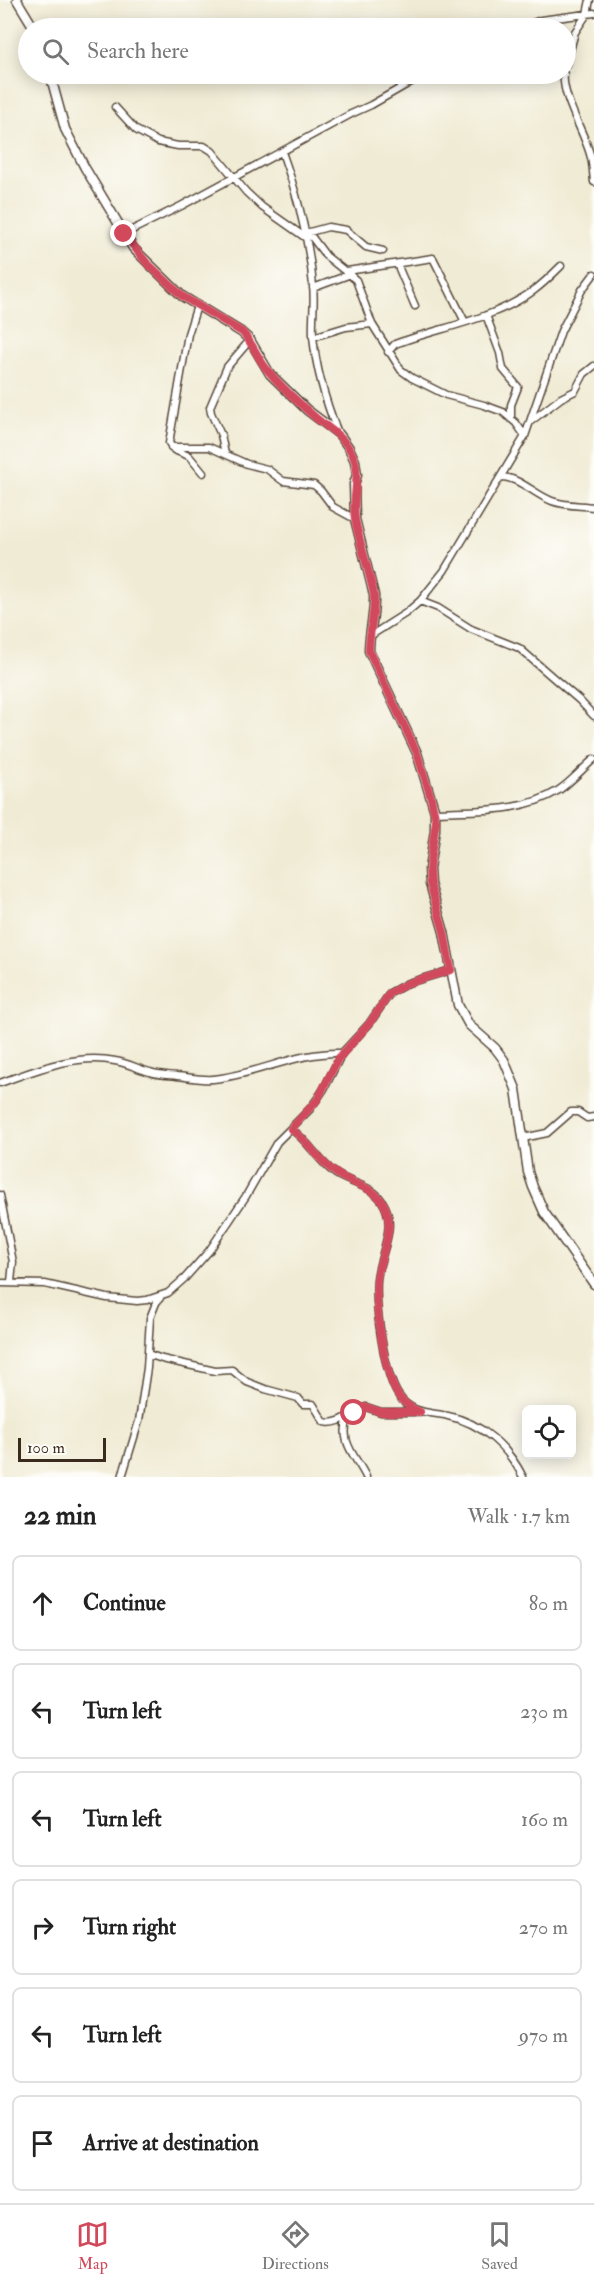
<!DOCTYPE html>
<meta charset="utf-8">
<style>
:root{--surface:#fff;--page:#f6f6f6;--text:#222;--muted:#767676;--line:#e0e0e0;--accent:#d1495b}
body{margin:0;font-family:"IM FELL Double Pica",serif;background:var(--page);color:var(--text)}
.controls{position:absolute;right:18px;bottom:18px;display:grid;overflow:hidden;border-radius:9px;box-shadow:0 3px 15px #0003}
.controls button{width:54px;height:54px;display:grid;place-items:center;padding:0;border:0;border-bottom:2px solid var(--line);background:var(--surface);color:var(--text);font:30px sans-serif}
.scale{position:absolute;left:18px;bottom:15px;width:88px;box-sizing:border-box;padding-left:6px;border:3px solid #3b2a1e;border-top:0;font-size:16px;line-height:21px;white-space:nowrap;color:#3b2a1e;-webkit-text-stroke:4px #fdfcf7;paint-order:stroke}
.stop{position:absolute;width:18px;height:18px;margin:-14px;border:4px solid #d1495b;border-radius:50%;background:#fff}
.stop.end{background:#d1495b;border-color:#fff;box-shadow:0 2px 6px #0008}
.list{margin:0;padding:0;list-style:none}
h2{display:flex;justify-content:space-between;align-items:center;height:78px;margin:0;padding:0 24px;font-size:26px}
h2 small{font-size:20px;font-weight:400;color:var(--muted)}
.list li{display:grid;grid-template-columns:39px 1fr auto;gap:18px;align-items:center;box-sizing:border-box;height:96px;margin:0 12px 12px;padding:0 12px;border:2px solid var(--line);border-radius:9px}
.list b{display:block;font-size:22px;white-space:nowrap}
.list em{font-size:20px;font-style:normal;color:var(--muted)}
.icon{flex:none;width:33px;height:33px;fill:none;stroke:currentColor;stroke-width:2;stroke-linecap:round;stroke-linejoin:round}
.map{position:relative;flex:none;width:594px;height:1477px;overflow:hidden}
.search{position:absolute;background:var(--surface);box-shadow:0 3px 15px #0003;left:18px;right:18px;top:18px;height:66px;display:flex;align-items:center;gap:15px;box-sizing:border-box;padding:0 21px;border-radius:33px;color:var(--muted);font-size:22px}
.sheet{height:726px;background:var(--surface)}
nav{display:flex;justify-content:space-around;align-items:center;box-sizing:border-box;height:84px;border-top:2px solid var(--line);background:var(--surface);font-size:16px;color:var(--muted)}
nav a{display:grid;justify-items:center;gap:3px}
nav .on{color:var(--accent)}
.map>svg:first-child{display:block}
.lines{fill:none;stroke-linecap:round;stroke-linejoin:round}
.street-casing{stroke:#564739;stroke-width:9}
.secondary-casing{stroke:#564739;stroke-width:11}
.street{stroke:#fff;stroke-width:6}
.secondary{stroke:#fff;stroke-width:8}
.route{stroke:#d1495b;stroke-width:8}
</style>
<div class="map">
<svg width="594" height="1477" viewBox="0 0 594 1477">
<rect width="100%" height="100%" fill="#fdfcf7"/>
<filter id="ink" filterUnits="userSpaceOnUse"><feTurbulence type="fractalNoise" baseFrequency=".0167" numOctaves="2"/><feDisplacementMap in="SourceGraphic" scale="12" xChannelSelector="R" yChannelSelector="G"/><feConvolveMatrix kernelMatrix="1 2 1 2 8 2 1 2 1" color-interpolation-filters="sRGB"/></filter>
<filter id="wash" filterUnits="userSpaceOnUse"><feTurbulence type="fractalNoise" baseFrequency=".008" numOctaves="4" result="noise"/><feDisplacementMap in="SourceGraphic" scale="24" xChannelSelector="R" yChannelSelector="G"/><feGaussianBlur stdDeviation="1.35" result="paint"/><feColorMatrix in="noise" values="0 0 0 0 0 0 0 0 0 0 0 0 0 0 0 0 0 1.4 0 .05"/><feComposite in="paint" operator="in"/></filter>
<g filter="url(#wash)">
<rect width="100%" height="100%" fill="#f0ebd4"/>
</g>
<g filter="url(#ink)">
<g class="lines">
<!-- street casing -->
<g class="street-casing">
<path id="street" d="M519 28 541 20 594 13
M566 65 575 32 587 14 590 0
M564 74C561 95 584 132 590 154 593 163 593 173 594 182
M115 107 136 130 158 142 178 146H204L212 151 246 192 262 207 306 238
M282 152C298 196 309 239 313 286 315 302 312 319 313 336 316 369 326 403 338 433
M308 232 326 256 356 280 372 324 401 370 412 378 446 395 484 405 503 412 516 423 525 436
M306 233 328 227 346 230 366 247 383 251
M124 234 181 206 351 114 371 105 425 74
M397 264 415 306
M347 271 433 258 465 322
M313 288 351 274
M197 306 188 334 169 443 174 450 189 456 203 473
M486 315 500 353 503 369 518 387 511 405V419
M313 337 346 327 372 324
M388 352 395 344C441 327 493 320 533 291 543 284 552 275 561 266
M531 421 561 398 575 391 584 374 594 366
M171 447H209L247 464 267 469 283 481 314 485 321 491 333 507 355 519
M225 454 221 435 211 413 210 407 227 367 250 340
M501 477C519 477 535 495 552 501 565 506 580 505 594 507
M420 601 438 608 471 629 519 648 579 700 594 716
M370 636 406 613 420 601 444 571 525 436 561 331 582 290 594 274
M435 812C475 810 523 813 559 790 572 781 582 769 594 759
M0 1083C36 1070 76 1053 115 1061 128 1063 138 1069 150 1072 158 1075 168 1075 177 1076 189 1077 200 1080 213 1079 257 1075 297 1051 342 1053
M291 1129C309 1141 318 1161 336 1174 351 1184 372 1185 382 1201 399 1226 379 1254 377 1280 375 1306 384 1375 399 1396 411 1414 430 1412 448 1416 482 1423 508 1447 523 1477
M523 1138 547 1133 571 1112H578L587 1118 594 1117
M0 1195 13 1262 11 1282
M0 1283 45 1284 107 1298 137 1301 147 1300 168 1293 185 1278 209 1251 246 1196 277 1142 310 1109 324 1089 342 1053 369 1024 390 993 408 983 451 970
M148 1354 162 1359 215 1371 232 1370 247 1382 265 1389 298 1398 303 1404H313L324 1422C339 1426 353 1412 366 1407L381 1412H419
M348 1418C339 1443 356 1456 366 1477
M122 1477 139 1421 147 1368 150 1318 156 1303 160 1298"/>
</g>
<!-- secondary casing -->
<g class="secondary-casing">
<path id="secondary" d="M17 0 34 28
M50 74 65 129 85 168 133 248 182 296 241 332 250 340 270 374 307 410 339 434 349 448 355 461 357 475 354 484 355 519 374 595C375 614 369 632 369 651L417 753 435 812V830L429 869 430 884 444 932 458 1005 469 1025 495 1048 504 1060 516 1089 528 1172 533 1187 544 1212 594 1284"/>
</g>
<!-- street -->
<use href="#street" class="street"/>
<!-- secondary -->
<use href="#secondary" class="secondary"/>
</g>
</g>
<g class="lines" filter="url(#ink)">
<!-- route -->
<path class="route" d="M124 234 146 262 182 296 242 332C254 344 258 361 270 373 283 389 300 404 316 418 332 431 348 439 355 461 360 477 352 500 355 519 360 545 369 570 374 595 375 614 369 632 369 651L417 753 431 798 436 821 429 869 430 884 444 932 451 970 408 983 390 993 369 1024 338 1059 318 1099 291 1129C309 1141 318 1161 336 1173 353 1186 378 1186 386 1209 395 1233 379 1256 377 1280 375 1306 384 1374 398 1395 403 1403 411 1408 420 1412H381L366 1407 354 1413"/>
</g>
</svg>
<div class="controls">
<button><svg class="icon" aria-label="locate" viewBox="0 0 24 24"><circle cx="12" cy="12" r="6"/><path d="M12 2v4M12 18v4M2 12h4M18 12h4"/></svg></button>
</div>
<div class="scale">100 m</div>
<div class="stop" style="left:354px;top:1413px"></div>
<div class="stop end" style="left:124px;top:234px"></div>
<div class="search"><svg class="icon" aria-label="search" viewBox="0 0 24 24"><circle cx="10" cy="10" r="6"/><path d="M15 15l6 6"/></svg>Search here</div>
</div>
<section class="sheet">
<h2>22 min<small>Walk · 1.7 km</small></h2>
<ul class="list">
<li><svg class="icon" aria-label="ahead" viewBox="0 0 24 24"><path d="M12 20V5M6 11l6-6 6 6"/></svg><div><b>Continue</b></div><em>80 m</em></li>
<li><svg class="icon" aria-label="left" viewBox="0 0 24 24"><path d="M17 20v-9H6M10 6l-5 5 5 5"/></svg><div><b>Turn left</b></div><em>230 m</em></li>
<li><svg class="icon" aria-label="left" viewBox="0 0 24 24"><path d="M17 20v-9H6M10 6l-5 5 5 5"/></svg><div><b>Turn left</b></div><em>160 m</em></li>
<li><svg class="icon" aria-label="right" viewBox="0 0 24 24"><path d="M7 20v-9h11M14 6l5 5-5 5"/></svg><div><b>Turn right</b></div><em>270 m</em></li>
<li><svg class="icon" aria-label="left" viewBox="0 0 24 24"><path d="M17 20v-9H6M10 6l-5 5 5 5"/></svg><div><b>Turn left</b></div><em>970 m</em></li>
<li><svg class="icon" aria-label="arrive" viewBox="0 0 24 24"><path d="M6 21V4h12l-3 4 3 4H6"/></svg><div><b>Arrive at destination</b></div></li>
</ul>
</section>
<nav>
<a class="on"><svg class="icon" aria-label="map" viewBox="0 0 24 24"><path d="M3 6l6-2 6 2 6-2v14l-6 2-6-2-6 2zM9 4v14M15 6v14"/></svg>Map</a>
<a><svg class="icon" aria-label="directions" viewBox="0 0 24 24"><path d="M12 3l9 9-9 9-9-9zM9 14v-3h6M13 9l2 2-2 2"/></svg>Directions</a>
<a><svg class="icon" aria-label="saved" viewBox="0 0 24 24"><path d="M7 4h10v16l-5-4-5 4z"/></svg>Saved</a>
</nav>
